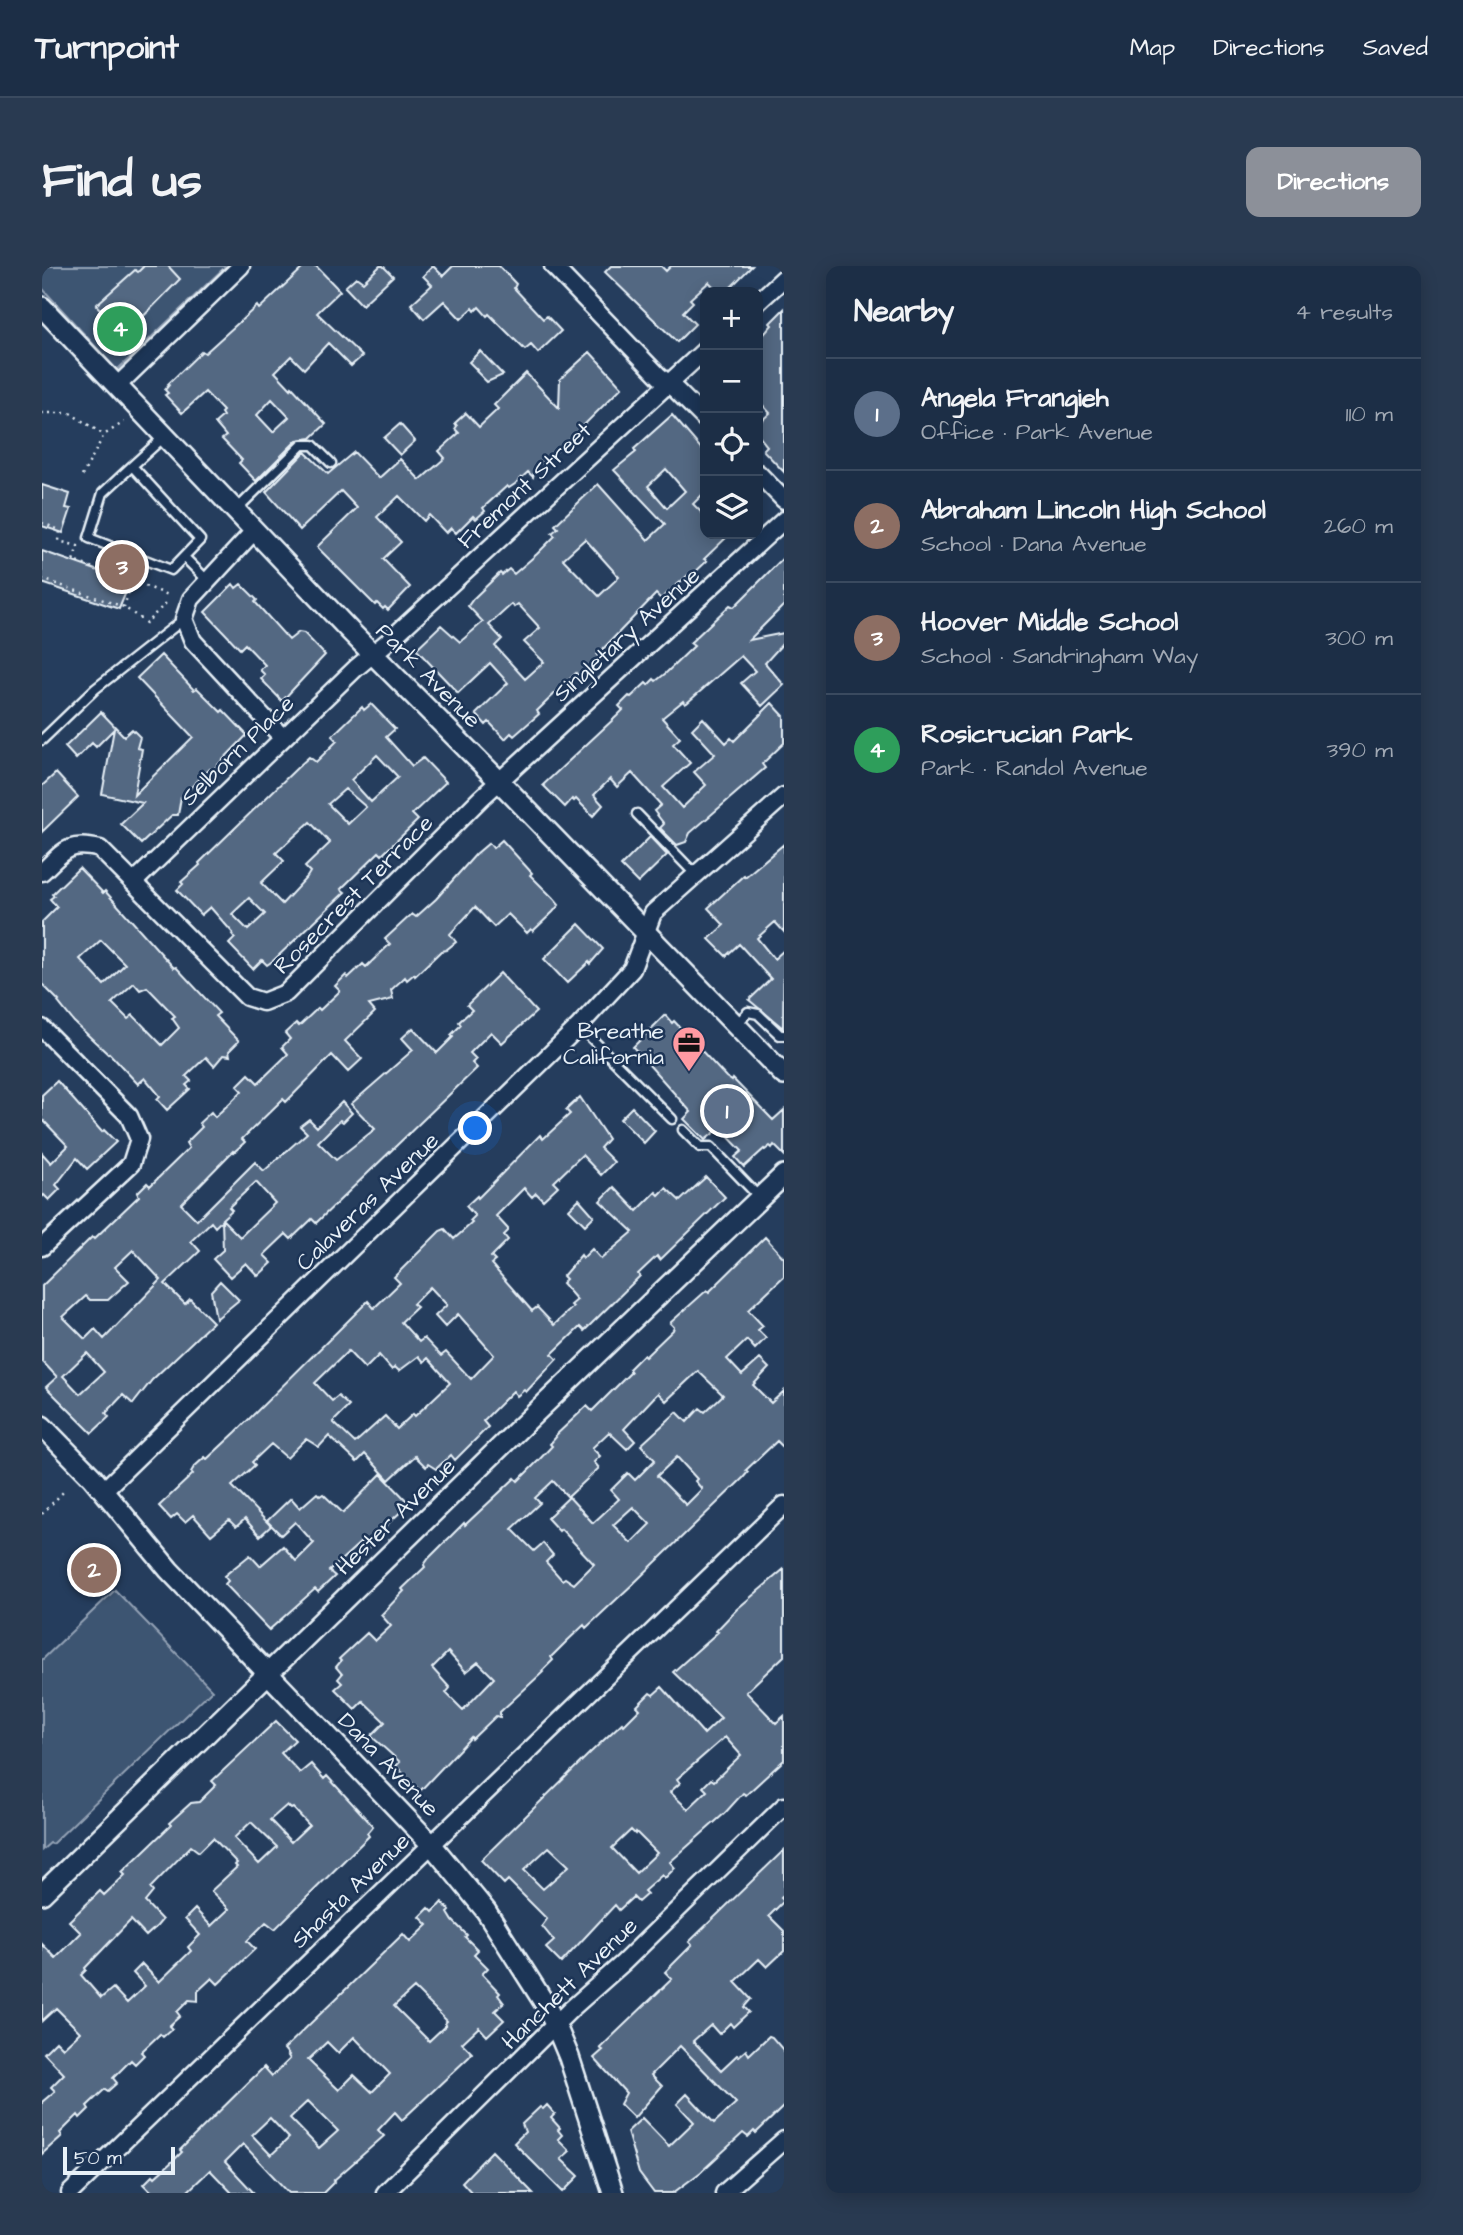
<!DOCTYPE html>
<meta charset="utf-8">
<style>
:root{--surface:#1c2e46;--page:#293a51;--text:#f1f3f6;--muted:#a0a8b3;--line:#3a4a5f;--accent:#8c9099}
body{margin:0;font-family:"Architects Daughter",sans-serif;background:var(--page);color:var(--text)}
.controls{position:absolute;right:21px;top:21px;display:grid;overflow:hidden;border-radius:14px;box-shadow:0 4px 18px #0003}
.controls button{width:63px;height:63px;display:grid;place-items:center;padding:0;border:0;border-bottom:2px solid var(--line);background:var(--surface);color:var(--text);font:35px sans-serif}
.scale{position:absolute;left:21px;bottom:18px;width:112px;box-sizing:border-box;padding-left:7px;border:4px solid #e8f1f8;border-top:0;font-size:19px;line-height:24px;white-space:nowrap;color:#e8f1f8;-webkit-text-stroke:5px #1d3557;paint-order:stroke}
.you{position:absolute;left:434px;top:863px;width:24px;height:24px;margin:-18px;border:5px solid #fff;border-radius:50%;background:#1a73e8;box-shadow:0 0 0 10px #1a73e833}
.badge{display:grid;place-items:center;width:46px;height:46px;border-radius:50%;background:var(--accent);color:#fff;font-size:23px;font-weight:700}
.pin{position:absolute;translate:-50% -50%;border:4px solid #fff;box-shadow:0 2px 7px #0006}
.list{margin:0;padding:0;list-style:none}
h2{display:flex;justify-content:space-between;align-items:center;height:91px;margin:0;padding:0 28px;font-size:30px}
h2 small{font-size:23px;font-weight:400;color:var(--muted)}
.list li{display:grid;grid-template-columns:46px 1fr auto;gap:21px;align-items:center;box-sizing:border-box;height:112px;padding:0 28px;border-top:2px solid var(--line)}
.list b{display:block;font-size:26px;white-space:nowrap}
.list p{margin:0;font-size:23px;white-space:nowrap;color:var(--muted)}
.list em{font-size:23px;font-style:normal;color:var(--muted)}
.icon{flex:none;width:38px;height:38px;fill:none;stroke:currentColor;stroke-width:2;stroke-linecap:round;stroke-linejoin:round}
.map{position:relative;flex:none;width:742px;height:1927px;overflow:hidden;border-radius:14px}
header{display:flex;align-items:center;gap:42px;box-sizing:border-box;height:98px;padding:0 35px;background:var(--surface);border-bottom:2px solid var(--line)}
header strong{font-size:33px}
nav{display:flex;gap:38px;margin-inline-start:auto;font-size:24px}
.intro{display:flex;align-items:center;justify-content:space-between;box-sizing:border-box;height:168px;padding:0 42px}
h1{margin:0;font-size:49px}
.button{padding:18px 32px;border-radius:14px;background:var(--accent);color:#fff;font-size:24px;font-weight:700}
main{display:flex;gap:42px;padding:0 42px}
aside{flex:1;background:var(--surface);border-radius:14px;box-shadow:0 4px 18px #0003}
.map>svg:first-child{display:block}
.green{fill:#3e5472;stroke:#93a2b5;stroke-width:2}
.building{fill:#536782;stroke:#e8f1f8;stroke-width:2;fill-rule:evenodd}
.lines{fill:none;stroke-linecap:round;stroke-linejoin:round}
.service-casing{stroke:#e8f1f8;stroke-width:13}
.minor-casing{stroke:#e8f1f8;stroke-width:21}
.tertiary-casing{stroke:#e8f1f8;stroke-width:24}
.path{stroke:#e8f1f8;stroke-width:2.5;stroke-dasharray:2 5;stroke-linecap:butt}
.service{stroke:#1d3557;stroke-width:8}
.minor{stroke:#1d3557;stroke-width:16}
.tertiary{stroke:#1d3557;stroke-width:19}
.labels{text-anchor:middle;stroke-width:5;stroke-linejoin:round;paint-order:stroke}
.street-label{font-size:23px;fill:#e8f1f8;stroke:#1d3557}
.poi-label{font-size:23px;fill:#e8f1f8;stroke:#1d3557;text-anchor:end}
</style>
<header>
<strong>Turnpoint</strong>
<nav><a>Map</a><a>Directions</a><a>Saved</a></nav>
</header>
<div class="intro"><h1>Find us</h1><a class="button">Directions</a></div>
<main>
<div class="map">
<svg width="742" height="1927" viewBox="0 0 742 1927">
<rect width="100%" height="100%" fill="#253d5d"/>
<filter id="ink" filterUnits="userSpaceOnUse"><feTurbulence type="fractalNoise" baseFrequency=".0143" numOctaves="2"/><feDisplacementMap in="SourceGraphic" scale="14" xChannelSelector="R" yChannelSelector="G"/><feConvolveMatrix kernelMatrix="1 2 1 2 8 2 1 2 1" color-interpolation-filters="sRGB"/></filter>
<g filter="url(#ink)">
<!-- green -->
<path class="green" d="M0 0H184L75 104 0 22Z
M73 1324 170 1424 10 1578 8 1577 0 1584V1394Z"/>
<!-- building -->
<path class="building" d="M102 0H126L138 13 84 68 83 66 80 69 72 61 60 59 67 52 54 39 93 4 96 6Z
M263 0H274L298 25 275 47 320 90 309 100 286 77 262 103 249 90 233 106 249 123 250 121 284 158 269 172 255 174 214 215 197 197 200 194 180 173 184 170 173 157 181 150 179 147 181 145 163 126 140 147 123 129 126 127 123 124 127 119 126 118 160 85 163 87 215 40 217 43ZM230 133 247 151 231 166 215 149Z
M338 0H341L351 10 320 39 303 21 314 11 321 16Z
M391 0 401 10 411 0H457L474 18 472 22 501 53 505 50 519 65 496 87 489 79 483 84 447 48 445 50 437 41 433 45 431 42 419 53 402 35 382 53 369 38 390 19 381 10Z
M569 0H619L624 5 629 0H710L684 26H677L667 16 648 33 651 36 641 46 653 58 635 76 563 6Z
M742 43V206L721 184 725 180 716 169V158L728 147 716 134V75L730 59 728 57Z
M438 85 461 109 445 116 434 105 435 104 427 96Z
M548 86 580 121 522 179 493 202 491 211 486 206 473 218 467 222 465 220 441 242 443 245 434 253 431 250 414 267 409 262 404 267 387 249 382 255 357 230 335 251 359 276 341 293 368 321 346 344 343 341 341 343 335 337 333 339 275 281 315 242 299 225 258 264 224 226 263 186 286 208 312 186 337 212 358 193 378 214 403 192 397 185 417 167 413 163 415 160 413 157 424 147 437 161 456 143 452 139 484 107 517 142 518 113Z
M630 149 663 187V226L651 238 663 250V268H688L662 293 665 295 648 311 646 309 619 333 614 328 555 389 558 392 546 403 544 402 536 410 534 407 495 445 497 448 472 470 469 467 463 473 447 456 444 459 434 448 466 417 448 397 416 427 374 383 399 359 418 376 441 356 426 340 431 333 458 307 460 309 467 303 472 308 495 288 513 270 510 267 516 262 513 259 556 218 606 274 623 258 572 204 594 186 592 183ZM624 203 643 225 625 242 606 220ZM543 273 577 311 557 330 521 293ZM470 338 472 341 476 338 498 362 482 376 502 396 483 413 453 380 460 373 447 359Z
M358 158 373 175 358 189 342 172Z
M0 219 28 228 24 242 29 243 21 267 0 260Z
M0 285 88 316 77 343 0 317Z
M742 291V339L707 374 742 367V376L723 397 742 419 720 440 699 417 713 405 699 390 645 437 643 438 641 435 620 452 638 472 631 478 648 497 621 521 640 542 664 519 652 506 673 488 650 463 661 452 684 477 689 472 692 475 730 437 742 450V477L720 498 723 502 648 567 644 576 635 579 618 562 622 558 612 545 619 539 590 507 575 521 568 513 552 529 561 539 551 550 534 533 532 535 530 533 523 541 501 519 575 450 581 444 577 440 587 430 589 431 604 417 606 419 612 413 614 415 624 407 652 380 648 377 688 339 692 341Z
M191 318 194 322 199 318 215 334 213 336 247 374 257 366 262 367 283 389 240 435 219 413 223 409 218 404 223 399 203 378 198 383 163 346Z
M119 389 152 424 155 422 179 446 181 444 205 469 170 505 168 503 139 531 136 549H130L99 578 79 558 101 537 60 528 72 463 54 481 50 477 34 493 23 481 59 446 82 470 90 463 98 471 95 482 100 483 92 529 151 471 95 412Z
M329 438 353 463 344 471 370 500 381 492 404 516 370 548 376 554 340 589 337 586 299 623 303 626 232 694 225 699 220 694 211 703 187 678 193 672 190 668 191 667 168 641 159 649 135 624 141 618 139 616 158 599 157 597 256 501 267 491 274 496 295 475 290 470 320 441 322 444ZM335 489 356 511 329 536 309 514ZM303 523 324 541 306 558 286 538ZM268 556 288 577 263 601 268 606 265 611 240 638 219 617 242 595 234 587ZM207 632 223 648 206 664 190 648Z
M14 507 36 531 0 566V520Z
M608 571 625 589 596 617 579 600Z
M460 574 490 607 488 609 512 633 517 639 511 646 491 665 489 663 485 667 466 648 452 661 433 641 408 668 414 676 404 684 399 685 373 710 372 708 365 714 363 711 349 724 351 733 327 739 333 746 303 775 320 793 306 806 290 789 244 836 241 833 200 873 203 876 192 886 191 885 139 938 155 954 213 896 222 905 265 867 258 860 267 853 275 861 300 836 310 847 301 856 298 854 276 876 294 894 333 863 309 838 371 784 360 772 371 762 395 787 411 771 409 769 419 759 417 756 430 744 425 739 458 707 494 746 460 777 449 766 428 787 434 793 430 797 435 802 274 957 270 953 249 973 244 968 222 989 230 997 216 1010 204 997 188 1011 171 993 181 984 180 954 173 961 169 956 149 975 158 985 123 1018 143 1038 148 1033 171 1056 110 1114 91 1138 81 1129 64 1147 67 1151 50 1167 4 1121 15 1111 0 1095V1020L50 971 52 973 97 930 95 927 105 917 108 920 147 882 144 877 160 861 157 857 169 846 173 851 191 834 200 825 195 820 207 808 216 817 246 788 240 781 248 773 243 767 254 757 257 760 276 742 278 744 298 725 293 720 304 709 306 712 321 698 324 701 348 678 343 673 370 648 374 651 394 633 434 588 447 577 451 582ZM214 916 233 937 198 971 180 953 190 944 187 941ZM91 984 119 1014 62 1073 53 1063 43 1073 21 1051 44 1030 48 1034H66L87 1015 73 1001ZM45 1087 62 1106 38 1128 21 1110Z
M742 578V666L733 656 715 672 732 693 742 684 741 762 707 734 729 713 697 678 684 690 667 673 682 659 666 642 702 609 703 611Z
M37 602 61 627 63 625 132 702 134 701 177 747 173 750 197 775 187 785 188 790 181 789 172 800 164 791 144 810 149 815 144 819 148 823 125 844 115 833 118 830 103 812 96 818 67 787 66 788 32 756 16 736 17 735 0 718V656L15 641 8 633 12 630 10 628ZM59 674 83 698 62 719 38 693ZM92 717 98 724 105 721 133 750 130 752 137 762 120 779 91 749 86 753 70 737Z
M537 658 561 683 548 698 547 696 525 717 502 693Z
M623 749 630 757 632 755 684 811 690 815 691 813 731 854 742 844V889L732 879 730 882 728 880 723 884 722 883 702 901 693 891 700 885 678 862 663 874 642 853 649 846 591 781Z
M15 815 60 866 62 864 74 876 45 903 35 892 14 919 18 923 7 934 2 929 0 931V887L9 897 26 880 0 853V829Z
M538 831 566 873 558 882 572 896 559 909 540 889 512 916 516 920 501 934 494 927 490 931 482 922 454 950 466 963V965L462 969 466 974 449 991 453 995 449 998 490 1045 495 1041 512 1059 531 1041 529 1039 535 1034 520 1017 524 1013 521 1010 539 989 541 992 550 983 559 993 591 966 558 935 572 921 595 945 614 926 617 929 624 922 638 935 664 911 683 931 618 994 615 990 596 1008 598 1010 542 1065 538 1061 510 1088 515 1093 484 1126 482 1124 475 1130 471 1125 441 1155 446 1161 413 1194 409 1189 394 1203 386 1198 384 1201 373 1190 347 1214 323 1188 315 1196 287 1170 277 1181 264 1173 245 1192 229 1178 210 1196 213 1199 190 1220 229 1260 218 1270 203 1253 194 1261 187 1254 169 1269 151 1249 143 1256 135 1248 129 1253 117 1240 151 1208 149 1206 152 1201 163 1191 165 1193 194 1166 326 1035 332 1042 358 1017 352 1011 398 965 403 963 412 973 430 957 428 955 433 950 424 940 435 930 436 932 498 869 501 873 528 848 524 844ZM388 1021 405 1039 393 1050 403 1061 416 1048 452 1089 429 1113 404 1086 399 1090 382 1072 377 1076 359 1056 375 1041 371 1038ZM306 1085 323 1103 337 1089 350 1104 353 1101 357 1105 377 1090 382 1096 386 1092 408 1117 373 1150 371 1148 355 1163 343 1150 313 1177 291 1156 307 1140 296 1130 290 1135 273 1117Z
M590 841 613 865 602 877 578 853Z
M537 933 552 950 543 959 527 943Z
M723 971 742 992V1010L706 1044 721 1060 716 1064 724 1072 713 1083 705 1074 685 1093 700 1109 718 1093 727 1102 711 1119 729 1137 742 1125V1182L735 1175 704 1204 706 1206 701 1212 592 1317 544 1362 542 1359 524 1376 509 1391 511 1394 500 1405 501 1406 458 1446V1451L454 1450 430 1473 429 1471 378 1525 354 1500 358 1496 329 1470 343 1456 321 1435 313 1443 293 1423 300 1417 296 1413 300 1408 294 1401 299 1395 297 1393 325 1367 333 1375 349 1360 339 1349 362 1325 360 1323 383 1301 382 1299 387 1292 422 1257 423 1259 473 1212 476 1215 496 1195 510 1180 508 1178 514 1171 513 1170 545 1140 550 1145 589 1106 587 1103 601 1089 603 1091 631 1064 632 1061 628 1057 665 1024 667 1026ZM656 1105 681 1129 663 1146 658 1142 645 1156 635 1146 599 1179 613 1194 593 1214 586 1207 569 1224 577 1233 551 1257 527 1231 505 1252 517 1265 519 1263 552 1298 532 1318 523 1312 520 1314 504 1296 511 1289 501 1277 492 1285 470 1263 498 1237 493 1232 511 1215 526 1231 557 1202 552 1196 558 1190 550 1182 567 1166 585 1183 593 1175 582 1163 616 1127 624 1135ZM635 1191 655 1213 653 1215 660 1223 644 1239 615 1210ZM591 1241 608 1258 589 1277 571 1259ZM406 1386 424 1406 436 1396 452 1412 421 1444 404 1427 408 1422 390 1402Z
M178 1015 197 1034 174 1053 169 1025Z
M339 1208 366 1236 361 1240 363 1242 338 1265 334 1272 335 1273 325 1283 319 1276 287 1305 293 1310 276 1326 273 1323 227 1364 183 1318 186 1315 182 1310 208 1289 218 1300 241 1280 254 1295 272 1277 253 1256 239 1269 225 1255 249 1232 258 1242 275 1227 278 1230 281 1228 301 1247Z
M742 1303V1390L704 1426 734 1457 742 1450V1494L704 1529 701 1527 683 1547 628 1596 633 1602 623 1612 620 1609 602 1625 605 1628 596 1636 591 1631 577 1644 573 1639 519 1697 504 1682 512 1675 500 1660 505 1653 466 1614 462 1618 439 1594 549 1486 580 1457 582 1459 598 1443 595 1440 608 1427 611 1429 620 1421 662 1468 679 1452 631 1406 676 1366 674 1365 695 1343ZM683 1471 699 1489 672 1515 669 1513 661 1521 665 1525 646 1543 628 1526 638 1517 635 1513ZM589 1564 593 1568 594 1566 615 1587 594 1607 570 1582ZM507 1581 527 1600 501 1623 482 1604Z
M234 1455 253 1474 239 1487 258 1507 269 1498 282 1513 285 1510 331 1560 325 1567 327 1570 233 1663 224 1656 205 1675 213 1683 176 1718 170 1712 156 1725V1735L147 1734 135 1746 138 1750 127 1760 130 1763 121 1771 118 1768 99 1786 102 1789 93 1798 89 1794 71 1812 75 1817 66 1825 63 1823 45 1840 47 1843 38 1852 36 1849 18 1867 20 1870 0 1888V1836L13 1825 9 1821 22 1808 2 1787 14 1775 21 1782 38 1766 14 1742 0 1755V1678L14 1692 39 1667 27 1655 58 1625 62 1629 83 1609 80 1606 129 1559 127 1557 149 1537 157 1536 174 1519 170 1515ZM245 1539 249 1543 251 1542 267 1559 249 1576 228 1554ZM209 1556 235 1581 217 1598 192 1572ZM171 1572 195 1597 193 1599 195 1601 169 1625 187 1643 169 1660 153 1643 143 1653 158 1669 146 1681 149 1685 117 1716 100 1698 91 1707 103 1720 85 1737 71 1722 59 1732 39 1709 44 1704 43 1702 89 1654 104 1670 115 1660 120 1654 103 1636 111 1626 108 1622 149 1580 157 1586Z
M742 1584V1629L739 1632 742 1635 727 1650 742 1665V1685L725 1701 717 1693 693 1716 709 1733 702 1741 707 1746 691 1761 688 1757 677 1768 669 1759 651 1775 679 1804 695 1789 697 1790 704 1784 707 1789 727 1770 730 1771 742 1785V1840L714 1867 712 1865 706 1871 701 1867 659 1906 631 1927H612L597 1907 585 1866 600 1852 627 1880 652 1856 635 1838 645 1828 672 1857 694 1837 638 1780 609 1809 620 1820 592 1852 578 1838 584 1827 552 1792 561 1784 558 1782 630 1713 623 1706 650 1679 647 1676Z
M400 1636 408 1645 406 1647 411 1655 425 1669 423 1671 436 1684 432 1688 446 1702 440 1708 458 1727 456 1729 462 1737 453 1745 462 1754 445 1770 437 1761 420 1777 430 1787 427 1791 360 1854 353 1846 336 1864 342 1870 292 1914 293 1915 281 1927H247L201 1878 183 1896 212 1927H190L168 1904 144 1927H111L102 1918 111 1909 113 1911 132 1894 140 1886 138 1884 222 1801 230 1810 248 1793 246 1790 247 1789 242 1783 361 1668 368 1676 386 1659 378 1651 387 1642 391 1646ZM372 1722 405 1755 403 1757 404 1759 387 1775 352 1740ZM312 1771 348 1808 330 1826 312 1809 297 1824 266 1794 285 1776 296 1787ZM266 1835 296 1865 277 1882 248 1852ZM228 1852 247 1872 229 1889 210 1869Z
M505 1839 513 1848 509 1852 518 1862 516 1864 520 1869 516 1873 528 1885 519 1893 537 1910 521 1926 472 1877 483 1866 480 1858 498 1841 501 1843Z
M450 1885 491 1927H430L420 1916Z"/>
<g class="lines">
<!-- service casing -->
<g class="service-casing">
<path id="service" d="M90 200 158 274 129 304 47 272 61 227Z
M90 200 123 170
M193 245 260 179H271L289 197
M142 291 166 315
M0 474 53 423 142 353
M595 548 654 609
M694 759 706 746 716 748 738 769H742
M537 760 630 853
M641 864 658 881H669L718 932"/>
</g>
<!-- minor casing -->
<g class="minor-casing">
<path id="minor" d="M511 0 617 110 635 125 663 153
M716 36 742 12
M76 119 199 0
M716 207 742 234
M213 264 149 333 142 353 151 375 241 472
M0 606C22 585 26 575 58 583L205 731 221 736 244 727 439 532 742 254
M93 615 314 402 350 372 663 84
M0 762 87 850 97 873 89 898 0 981
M61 1225 537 760 590 703 611 647 742 530
M28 1927 742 1239
M343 1927 528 1744 581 1697 742 1540
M682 1927 742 1874"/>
</g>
<!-- tertiary casing -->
<g class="tertiary-casing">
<path id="tertiary" d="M0 41 308 365 457 515 742 809
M0 1160 50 1211 127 1304 389 1578 444 1645 503 1738 514 1760 527 1791 571 1927
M0 1628 486 1154 742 909"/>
</g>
<!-- path -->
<path class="path" d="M0 147H28L62 169
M40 210 62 169 82 156
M0 257 18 264 17 275 36 280 31 295 90 315 82 341
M0 313 82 341 104 357 125 336
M90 315 129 330
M0 1248 23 1224"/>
<!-- service -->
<use href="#service" class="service"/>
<!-- minor -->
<use href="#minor" class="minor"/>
<!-- tertiary -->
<use href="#tertiary" class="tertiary"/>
</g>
</g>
<!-- icons -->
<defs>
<g id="office-pin" transform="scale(1.75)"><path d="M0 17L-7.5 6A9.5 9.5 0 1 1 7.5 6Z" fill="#ff9aa2" stroke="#1d3557"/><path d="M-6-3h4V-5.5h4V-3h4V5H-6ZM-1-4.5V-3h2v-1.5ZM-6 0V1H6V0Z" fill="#111"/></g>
</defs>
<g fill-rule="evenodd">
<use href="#office-pin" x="647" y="777"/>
</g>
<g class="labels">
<!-- street labels -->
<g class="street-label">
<text transform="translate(482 219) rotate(-43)" y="8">Fremont Street</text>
<text transform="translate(584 368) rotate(-42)" y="8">Singletary Avenue</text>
<text transform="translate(387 409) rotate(45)" y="8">Park Avenue</text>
<text transform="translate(195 484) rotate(-44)" y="8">Selborn Place</text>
<text transform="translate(311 628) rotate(-45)" y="8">Rosecrest Terrace</text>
<text transform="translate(325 935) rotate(-44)" y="8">Calaveras Avenue</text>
<text transform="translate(353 1250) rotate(-44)" y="8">Hester Avenue</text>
<text transform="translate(347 1498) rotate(46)" y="8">Dana Avenue</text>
<text transform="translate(308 1624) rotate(-44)" y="8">Shasta Avenue</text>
<text transform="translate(527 1717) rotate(-44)" y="8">Hanchett Avenue</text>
</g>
<!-- poi labels -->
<g class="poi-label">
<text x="622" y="772">Breathe<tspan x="622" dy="26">California</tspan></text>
</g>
</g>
</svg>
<div class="controls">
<button>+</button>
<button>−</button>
<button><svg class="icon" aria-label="locate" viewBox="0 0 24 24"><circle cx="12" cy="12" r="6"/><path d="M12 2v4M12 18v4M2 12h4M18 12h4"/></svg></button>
<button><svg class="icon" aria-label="layers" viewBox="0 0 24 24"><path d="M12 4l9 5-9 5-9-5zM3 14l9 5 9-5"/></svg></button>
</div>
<div class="scale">50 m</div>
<div class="you"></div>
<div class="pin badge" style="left:685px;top:845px;background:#5c6f8a">1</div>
<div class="pin badge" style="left:52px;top:1304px;background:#8d6e63">2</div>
<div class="pin badge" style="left:80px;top:301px;background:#8d6e63">3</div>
<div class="pin badge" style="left:78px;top:63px;background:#2e9e5b">4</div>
</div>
<aside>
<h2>Nearby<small>4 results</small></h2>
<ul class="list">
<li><span class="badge" style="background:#5c6f8a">1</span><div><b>Angela Frangieh</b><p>Office · Park Avenue</p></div><em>110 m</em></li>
<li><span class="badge" style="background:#8d6e63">2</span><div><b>Abraham Lincoln High School</b><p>School · Dana Avenue</p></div><em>260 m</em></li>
<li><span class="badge" style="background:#8d6e63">3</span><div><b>Hoover Middle School</b><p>School · Sandringham Way</p></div><em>300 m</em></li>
<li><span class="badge" style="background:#2e9e5b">4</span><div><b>Rosicrucian Park</b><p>Park · Randol Avenue</p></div><em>390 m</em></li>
</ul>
</aside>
</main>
